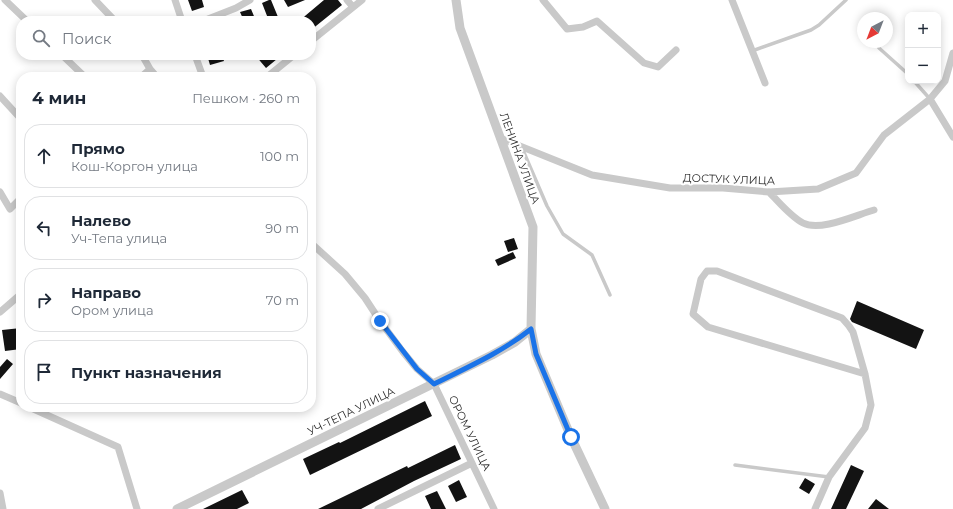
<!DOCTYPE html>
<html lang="ru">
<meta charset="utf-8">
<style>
:root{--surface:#fff;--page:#f6f6f7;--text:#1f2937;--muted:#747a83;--line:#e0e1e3}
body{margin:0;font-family:Montserrat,sans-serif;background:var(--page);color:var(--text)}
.controls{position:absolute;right:12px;top:12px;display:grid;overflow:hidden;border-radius:8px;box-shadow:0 2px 10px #0003}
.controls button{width:36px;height:36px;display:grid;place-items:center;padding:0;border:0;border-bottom:1px solid var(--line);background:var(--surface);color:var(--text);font:20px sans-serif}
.compass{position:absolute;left:857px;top:12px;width:36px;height:36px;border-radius:50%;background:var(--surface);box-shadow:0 2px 10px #0003;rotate:222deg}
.stop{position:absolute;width:12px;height:12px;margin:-9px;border:3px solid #1a73e8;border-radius:50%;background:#fff}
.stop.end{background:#1a73e8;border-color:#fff;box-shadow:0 1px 4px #0008}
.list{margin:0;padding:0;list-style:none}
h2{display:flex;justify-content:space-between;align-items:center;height:52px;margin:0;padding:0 16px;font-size:17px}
h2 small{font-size:13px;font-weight:400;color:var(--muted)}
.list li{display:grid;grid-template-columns:26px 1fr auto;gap:12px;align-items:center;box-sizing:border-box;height:64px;margin:0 8px 8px;padding:0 8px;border:1px solid var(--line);border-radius:16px}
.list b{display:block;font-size:15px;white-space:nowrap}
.list p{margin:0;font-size:13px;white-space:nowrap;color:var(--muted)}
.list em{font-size:13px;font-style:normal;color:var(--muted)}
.icon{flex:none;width:22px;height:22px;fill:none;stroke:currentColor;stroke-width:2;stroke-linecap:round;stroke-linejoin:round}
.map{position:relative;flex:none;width:953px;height:509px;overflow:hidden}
.search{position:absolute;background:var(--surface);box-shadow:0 2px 10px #0003;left:16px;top:16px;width:300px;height:44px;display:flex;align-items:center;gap:10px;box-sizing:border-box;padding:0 14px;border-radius:16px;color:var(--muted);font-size:15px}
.panel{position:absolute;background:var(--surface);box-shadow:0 2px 10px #0003;left:16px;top:72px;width:300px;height:340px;border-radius:16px}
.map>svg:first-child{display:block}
.building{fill:#131313}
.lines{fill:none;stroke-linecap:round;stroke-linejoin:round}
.service{stroke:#c9c9c9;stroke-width:3.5}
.minor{stroke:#c9c9c9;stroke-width:7}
.tertiary{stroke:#c9c9c9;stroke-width:9}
.route{stroke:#1a73e8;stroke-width:5}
.labels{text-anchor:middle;stroke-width:4;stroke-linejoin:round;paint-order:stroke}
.street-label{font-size:11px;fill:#2c2c2c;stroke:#fff}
</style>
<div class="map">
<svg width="953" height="509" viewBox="0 0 953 509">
<rect width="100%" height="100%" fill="#fff"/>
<!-- building -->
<path class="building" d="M188 0H202L204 7 192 11Z
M269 0H271L278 17 269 21 262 3Z
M284 0H305L288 7Z
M324 0H338L342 5 311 30V21H299Z
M251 9 256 21H244L240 12Z
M207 55H222L224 61 210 65Z
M255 55H274L277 59 266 68Z
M514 238 518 249 508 252 504 241Z
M513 252 516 258 498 266 495 260Z
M857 301 924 330 916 349 852 322 850 319Z
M21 328V349L5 351 2 330Z
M7 359 13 364 0 379V367Z
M425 401 432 416 310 475 303 459 339 442 340 443Z
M455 445 461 459 414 481 361 509H318L407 466 408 468Z
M851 465 864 471 846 509H831Z
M805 478 815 484 809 494 799 488Z
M459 480 467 497 456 502 448 486Z
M242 490 249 503 237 509H203Z
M437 491 446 509H431L425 496Z
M876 499 889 509H868Z"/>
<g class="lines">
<!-- service -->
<path class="service" d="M879 48 908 74
M752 51 811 30 819 25 846 0
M914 81 930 99
M522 148 547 206 563 234 592 255 610 295
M735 465 829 477"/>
<!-- minor -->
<path class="minor" d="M5 0 27 21
M95 0 115 21
M175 0 182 21
M347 0 353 7
M543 0 567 29 583 27 597 21 644 63 658 67 676 50
M732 0 765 83
M203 21 236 8 250 0
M311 41 362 0
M62 55 85 77
M142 55 150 69 157 77
M195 55 203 77
M141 77 150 69
M267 77 294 55
M0 96 21 119
M930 99 953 137
M500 138 592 175 670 188H723L769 192 818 189 856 173 884 135 930 99 945 81 953 53
M0 192 10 209 21 198
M769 192C779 202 790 216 803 223 820 232 856 215 874 210
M311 243 345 274 365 298 380 321 403 352 417 369 434 384 494 509
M0 312 21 294
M0 394 21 403
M29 407 118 447 137 509
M0 493 3 509
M378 509 472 463
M815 509 829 477 865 428 871 405 865 374 853 332 849 326 842 318 717 271H707L701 279 693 314 708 327 865 374"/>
<!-- tertiary -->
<path class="tertiary" d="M456 0 460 28 533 227 531 329 536 354 571 437 605 509
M177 509 492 355 515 342 531 329"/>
</g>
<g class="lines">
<!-- route -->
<path class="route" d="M380 321 417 369 434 384C468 367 502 352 531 329L536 354 571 437"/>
</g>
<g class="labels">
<!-- street labels -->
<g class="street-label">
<text transform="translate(520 158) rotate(70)" y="4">ЛЕНИНА УЛИЦА</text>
<text transform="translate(729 179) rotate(2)" y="4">ДОСТУК УЛИЦА</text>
<text transform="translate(351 411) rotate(-26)" y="4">УЧ-ТЕПА УЛИЦА</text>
<text transform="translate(470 433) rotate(64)" y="4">ОРОМ УЛИЦА</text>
</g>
</g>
</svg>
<div class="controls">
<button>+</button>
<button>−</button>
</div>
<svg class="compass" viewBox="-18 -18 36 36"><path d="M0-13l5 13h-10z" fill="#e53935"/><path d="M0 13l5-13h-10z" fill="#747a83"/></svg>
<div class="stop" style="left:571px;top:437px"></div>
<div class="stop end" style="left:380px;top:321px"></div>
<div class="search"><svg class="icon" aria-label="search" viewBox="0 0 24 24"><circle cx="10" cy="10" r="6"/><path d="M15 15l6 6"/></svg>Поиск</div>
<section class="panel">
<h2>4 мин<small>Пешком · 260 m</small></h2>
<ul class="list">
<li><svg class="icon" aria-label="ahead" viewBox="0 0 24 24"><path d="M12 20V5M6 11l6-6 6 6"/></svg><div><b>Прямо</b><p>Кош-Коргон улица</p></div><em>100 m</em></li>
<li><svg class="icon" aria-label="left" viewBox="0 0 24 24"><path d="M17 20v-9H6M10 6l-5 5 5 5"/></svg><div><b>Налево</b><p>Уч-Тепа улица</p></div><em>90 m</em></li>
<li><svg class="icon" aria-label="right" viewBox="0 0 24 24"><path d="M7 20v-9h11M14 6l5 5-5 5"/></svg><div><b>Направо</b><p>Ором улица</p></div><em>70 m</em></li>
<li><svg class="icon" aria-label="arrive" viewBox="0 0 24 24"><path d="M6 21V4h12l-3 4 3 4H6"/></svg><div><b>Пункт назначения</b></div></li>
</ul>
</section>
</div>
